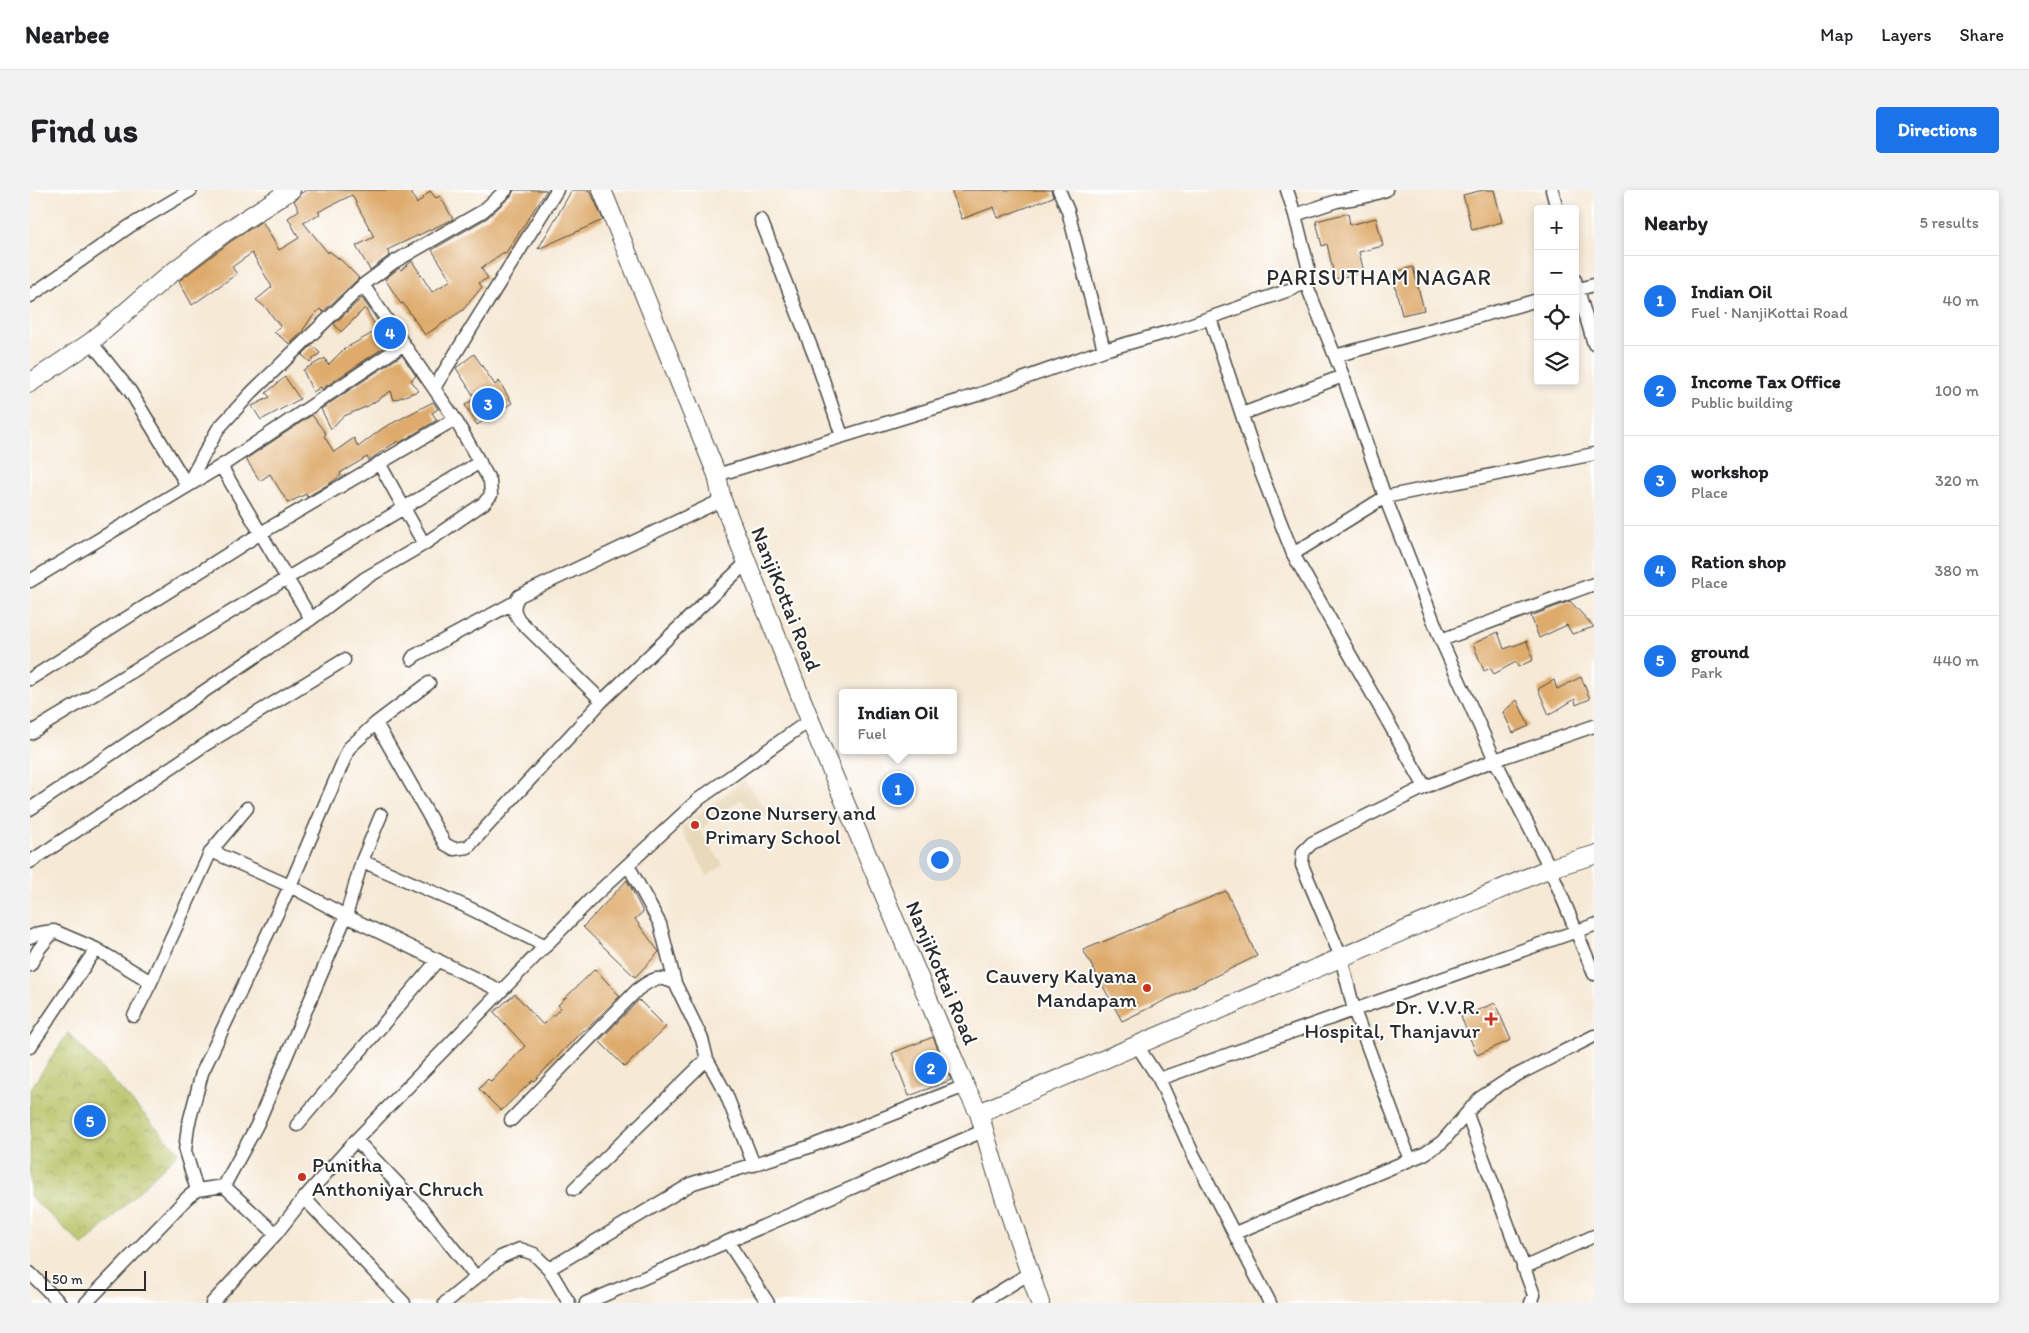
<!DOCTYPE html>
<meta charset="utf-8">
<style>
:root{--surface:#fff;--page:#f2f2f2;--text:#202124;--muted:#757577;--line:#e0e0e0;--accent:#1a73e8}
body{margin:0;font-family:Itim,sans-serif;background:var(--page);color:var(--text)}
.controls{position:absolute;right:15px;top:15px;display:grid;overflow:hidden;border-radius:5px;box-shadow:0 2px 8px #0003}
.controls button{width:45px;height:45px;display:grid;place-items:center;padding:0;border:0;border-bottom:1px solid var(--line);background:var(--surface);color:var(--text);font:25px sans-serif}
.scale{position:absolute;left:15px;bottom:12px;width:101px;box-sizing:border-box;padding-left:5px;border:2px solid #2b2b2b;border-top:0;font-size:14px;line-height:18px;white-space:nowrap;color:#2b2b2b;-webkit-text-stroke:4px #fff;paint-order:stroke}
.you{position:absolute;left:909px;top:669px;width:18px;height:18px;margin:-12px;border:4px solid #fff;border-radius:50%;background:#1a73e8;box-shadow:0 0 0 8px #1a73e833}
.badge{display:grid;place-items:center;width:32px;height:32px;border-radius:50%;background:var(--accent);color:#fff;font-size:16px;font-weight:700}
.pin{position:absolute;translate:-50% -50%;border:2px solid #fff;box-shadow:0 1px 5px #0006}
.popup{position:absolute;left:809px;top:499px;width:118px;height:65px;box-sizing:border-box;display:grid;place-content:center;border-radius:5px;background:var(--surface);filter:drop-shadow(0 1px 4px #0005);font-size:16px;white-space:nowrap;color:var(--muted)}
.popup b{font-size:19px;color:var(--text)}
.popup::after{content:'';position:absolute;left:50%;top:100%;margin-left:-10px;border:10px solid transparent;border-top-color:var(--surface)}
.list{margin:0;padding:0;list-style:none}
h2{display:flex;justify-content:space-between;align-items:center;height:65px;margin:0;padding:0 20px;font-size:21px}
h2 small{font-size:16px;font-weight:400;color:var(--muted)}
.list li{display:grid;grid-template-columns:32px 1fr auto;gap:15px;align-items:center;box-sizing:border-box;height:90px;padding:0 20px;border-top:1px solid var(--line)}
.list b{display:block;font-size:19px;white-space:nowrap}
.list p{margin:0;font-size:16px;white-space:nowrap;color:var(--muted)}
.list em{font-size:16px;font-style:normal;color:var(--muted)}
.icon{flex:none;width:28px;height:28px;fill:none;stroke:currentColor;stroke-width:2;stroke-linecap:round;stroke-linejoin:round}
.map{position:relative;flex:none;width:1564px;height:1113px;overflow:hidden;border-radius:5px}
header{display:flex;align-items:center;gap:30px;box-sizing:border-box;height:70px;padding:0 25px;background:var(--surface);border-bottom:1px solid var(--line)}
header strong{font-size:24px}
nav{display:flex;gap:28px;margin-inline-start:auto;font-size:18px}
.intro{display:flex;align-items:center;justify-content:space-between;box-sizing:border-box;height:120px;padding:0 30px}
h1{margin:0;font-size:35px}
.button{padding:12px 22px;border-radius:5px;background:var(--accent);color:#fff;font-size:18px;font-weight:700}
main{display:flex;gap:30px;padding:0 30px}
aside{flex:1;background:var(--surface);border-radius:5px;box-shadow:0 2px 8px #0003}
.map>svg:first-child{display:block}
.built{fill:#e8d9ba}
.park{fill:url(#park-crowns);stroke:#707648}
.building{fill:#deab6c}
.lines{fill:none;stroke-linecap:round;stroke-linejoin:round}
.street-casing{stroke:#494844;stroke-width:15}
.secondary-casing{stroke:#494844;stroke-width:20}
.street{stroke:#fff;stroke-width:12}
.secondary{stroke:#fff;stroke-width:18}
.poi-dot{fill:#c8321e;stroke:#fff;stroke-width:2}
.labels{text-anchor:middle;stroke-width:4;stroke-linejoin:round;paint-order:stroke}
.street-label{font-size:21px;fill:#2b2b2b;stroke:#fff}
.poi-label{font-size:21px;fill:#2b2b2b;stroke:#fff;text-anchor:start}
.neighbourhood-label{font-size:22px;letter-spacing:1px;fill:#2b2b2b;stroke:#fff}
</style>
<header>
<strong>Nearbee</strong>
<nav><a>Map</a><a>Layers</a><a>Share</a></nav>
</header>
<div class="intro"><h1>Find us</h1><a class="button">Directions</a></div>
<main>
<div class="map">
<svg width="1564" height="1113" viewBox="0 0 1564 1113">
<defs>
<pattern id="park-crowns" width="20" height="18" patternUnits="userSpaceOnUse" patternTransform="scale(1.25)"><rect width="20" height="18" fill="#b5c264"/><path d="M2 6a3 3 0 1 1 6 0M12 15a3 3 0 1 1 6 0" fill="none" stroke="#939e53"/></pattern>
</defs>
<rect width="100%" height="100%" fill="#fff"/>
<filter id="ink" filterUnits="userSpaceOnUse"><feTurbulence type="fractalNoise" baseFrequency=".02" numOctaves="2"/><feDisplacementMap in="SourceGraphic" scale="10" xChannelSelector="R" yChannelSelector="G"/><feConvolveMatrix kernelMatrix="1 2 1 2 8 2 1 2 1" color-interpolation-filters="sRGB"/></filter>
<filter id="wash" filterUnits="userSpaceOnUse"><feTurbulence type="fractalNoise" baseFrequency=".0096" numOctaves="4" result="noise"/><feDisplacementMap in="SourceGraphic" scale="20" xChannelSelector="R" yChannelSelector="G"/><feGaussianBlur stdDeviation="1.12" result="paint"/><feColorMatrix in="noise" values="0 0 0 0 0 0 0 0 0 0 0 0 0 0 0 0 0 1.4 0 .05"/><feComposite in="paint" operator="in"/></filter>
<g filter="url(#wash)">
<rect width="100%" height="100%" fill="#f6e9d5"/>
<!-- built -->
<path class="built" d="M714 590 739 624 728 632 711 609 669 640 693 675 678 686 650 638Z"/>
<!-- park -->
<path class="park" d="M38 843 149 962 53 1056 0 1006V900Z"/>
<g id="blocks">
<!-- building -->
<path class="building" d="M277 0H380L387 14 400 1 406 8 410 6 423 29 357 60 360 65 340 80 326 56 344 47 322 5 288 22 290 24 273 32 298 63 299 61 312 71 329 88 293 122 290 119 281 128 271 143 260 154 244 142 250 136 236 118 226 110 242 97 222 63 202 77 207 84 162 115 149 91 200 52 232 31 249 60 269 48 258 28 269 20 264 11 271 3Z
M484 0H517L475 64 474 62 451 78 458 88 449 93 452 97 433 120 395 145 373 113 371 114 355 89 369 78 371 80 382 71 402 102 421 90 402 60 457 28 481 6Z
M542 0H560L573 30 508 59Z
M921 0H1021L1023 7 968 28 964 17 932 29Z
M1453 0H1464L1472 32 1442 40 1433 5Z
M1318 23 1320 35 1346 28 1353 56 1329 62 1334 82 1305 89 1297 54 1292 56 1286 31Z
M1383 77 1394 120 1372 125 1362 83Z
M332 108 362 152 292 199 291 197 283 202 273 180 295 168 298 175 314 159 348 140 335 118 311 142 304 134Z
M282 155 290 163 280 172 272 165Z
M444 164 465 195 469 191 482 213 447 235 435 215 445 208 426 178Z
M372 165 386 186 381 190 388 201 364 210 361 201 338 216 312 227 301 239 291 219Z
M255 187 270 209 231 230 222 216 240 207 236 203Z
M403 212 408 219 402 223 407 230 369 253 368 251 339 270 337 267 310 283 311 285 302 292 277 307 276 304 258 313 240 284 230 291 216 269 282 225 296 244 294 246 304 262 324 248 328 257 353 238Z
M1540 411 1564 437 1542 444 1537 435 1509 448 1501 426Z
M1468 442 1474 459 1497 451 1503 470 1488 477 1486 472 1464 484 1460 478 1454 481 1443 454Z
M1551 487 1560 509 1546 515 1545 509 1519 525 1508 499 1524 490 1527 499Z
M1487 510 1499 536 1483 543 1473 522Z
M597 690 613 722 605 729 629 762 605 787 553 737Z
M1196 701 1227 766 1092 831 1053 760Z
M565 779 590 806 557 839 554 841 553 840 504 891 503 890 471 921 449 899 458 889 461 892 495 856 464 822 485 804 512 834H514L531 818 528 815Z
M609 810 636 837 595 877 569 851Z
M1465 813 1481 850 1447 865 1431 827Z
M903 847 921 890 879 906 862 863Z"/>
</g>
</g>
<g filter="url(#ink)">
<use href="#blocks" fill-opacity="0" stroke="#494844" stroke-width="1"/>
<g class="lines">
<!-- street casing -->
<g class="street-casing">
<path id="street" d="M1029 0 1038 21 1074 160
M1257 0 1265 25
M1522 0 1527 19
M731 30 787 172 812 246
M1545 90 1564 154
M1275 91 1313 186 1355 307 1411 450 1465 570 1520 678 1564 784
M1545 100 1564 95
M0 106 100 36 161 0
M1180 128 1230 280 1263 364 1395 597
M61 152 100 201 157 295 188 239 221 203 333 95 364 72 453 21 476 0
M1305 166 1508 110
M404 198 527 0
M1212 224 1313 186
M349 273 394 354
M191 276 281 429
M687 285 947 205 1074 160 1145 140 1262 99 1275 91 1278 76 1265 25 1307 11 1333 7 1356 0
M1263 364 1355 307 1564 264
M0 391 196 273 374 154
M1411 450 1564 394
M382 469 384 466 485 412
M0 489 231 343 425 229
M572 511 489 430C483 421 483 415 489 406L692 310
M346 533 415 654 424 659 438 657 572 511 717 372
M0 543 450 272
M0 619 281 429 334 389 394 354 454 313 461 305 460 291 425 229 333 95
M181 661 260 696 316 726 471 801
M332 671 435 716 516 756
M0 672 176 554 314 470
M598 675 630 734 645 793 672 849 677 869 696 904 724 975
M0 747 9 743 24 741 66 759 121 792
M0 775 9 759 24 741
M104 826 121 792 181 661 217 618
M1106 854 1129 889 1163 964 1240 1113
M0 857 66 759
M1129 889 1564 735
M1437 924 1504 1105 1501 1113
M481 930 607 800C622 789 627 785 645 793
M267 935 408 770
M326 950 392 1019 446 1087
M1380 970 1324 820 1311 767 1272 675 1273 662 1282 653 1395 597 1465 570 1564 536
M194 996 227 935 316 726 332 671 351 625
M544 999 677 869
M167 1000 155 961 158 936 172 883 260 696 319 558 346 533 399 493
M274 1008 374 1113
M1205 1043 1394 964 1412 952 1450 908 1479 889 1564 846
M698 1052 738 1113
M1493 1078 1564 1046
M519 1079 663 993 779 957 935 896
M0 1083 30 1113
M56 1113 158 1007 167 1000 194 996 246 1044
M182 1113 246 1044 274 1008 326 950 563 707 669 609 780 530
M415 1113 471 1067 490 1059 504 1064 519 1079 539 1113
M556 1113 953 941
M951 1113 1000 1083"/>
</g>
<!-- secondary casing -->
<g class="secondary-casing">
<path id="secondary" d="M572 0 687 285 692 310 780 530 935 896 949 923 970 995 1010 1113
M0 193 61 152 135 88 194 43 261 0
M949 923 1520 678 1564 665"/>
</g>
<!-- street -->
<use href="#street" class="street"/>
<!-- secondary -->
<use href="#secondary" class="secondary"/>
</g>
</g>
<!-- markers -->
<g class="poi-dot">
<circle cx="665" cy="635" r="5"/>
<circle cx="1117" cy="798" r="5"/>
<path d="M1458.5 821.5h5v5h5v5h-5v5h-5v-5h-5v-5h5z"/>
<circle cx="272" cy="987" r="5"/>
</g>
<g class="labels">
<!-- street labels -->
<g class="street-label">
<text transform="translate(756 409) rotate(68)" y="7">NanjiKottai Road</text>
<text transform="translate(912 783) rotate(67)" y="7">NanjiKottai Road</text>
</g>
<!-- poi labels -->
<g class="poi-label">
<text x="675" y="630">Ozone Nursery and<tspan x="675" dy="24">Primary School</tspan></text>
<text x="1107" y="793" text-anchor="end">Cauvery Kalyana<tspan x="1107" dy="24">Mandapam</tspan></text>
<text x="1450" y="824" text-anchor="end">Dr. V.V.R.<tspan x="1450" dy="24">Hospital, Thanjavur</tspan></text>
<text x="282" y="982">Punitha<tspan x="282" dy="24">Anthoniyar Chruch</tspan></text>
</g>
<!-- neighbourhood labels -->
<g class="neighbourhood-label">
<text x="1349" y="95">PARISUTHAM NAGAR</text>
</g>
</g>
</svg>
<div class="controls">
<button>+</button>
<button>−</button>
<button><svg class="icon" aria-label="locate" viewBox="0 0 24 24"><circle cx="12" cy="12" r="6"/><path d="M12 2v4M12 18v4M2 12h4M18 12h4"/></svg></button>
<button><svg class="icon" aria-label="layers" viewBox="0 0 24 24"><path d="M12 4l9 5-9 5-9-5zM3 14l9 5 9-5"/></svg></button>
</div>
<div class="scale">50 m</div>
<div class="you"></div>
<div class="pin badge" style="left:868px;top:599px">1</div>
<div class="popup"><b>Indian Oil</b>Fuel</div>
<div class="pin badge" style="left:901px;top:878px">2</div>
<div class="pin badge" style="left:458px;top:214px">3</div>
<div class="pin badge" style="left:360px;top:143px">4</div>
<div class="pin badge" style="left:60px;top:931px">5</div>
</div>
<aside>
<h2>Nearby<small>5 results</small></h2>
<ul class="list">
<li><span class="badge">1</span><div><b>Indian Oil</b><p>Fuel · NanjiKottai Road</p></div><em>40 m</em></li>
<li><span class="badge">2</span><div><b>Income Tax Office</b><p>Public building</p></div><em>100 m</em></li>
<li><span class="badge">3</span><div><b>workshop</b><p>Place</p></div><em>320 m</em></li>
<li><span class="badge">4</span><div><b>Ration shop</b><p>Place</p></div><em>380 m</em></li>
<li><span class="badge">5</span><div><b>ground</b><p>Park</p></div><em>440 m</em></li>
</ul>
</aside>
</main>
